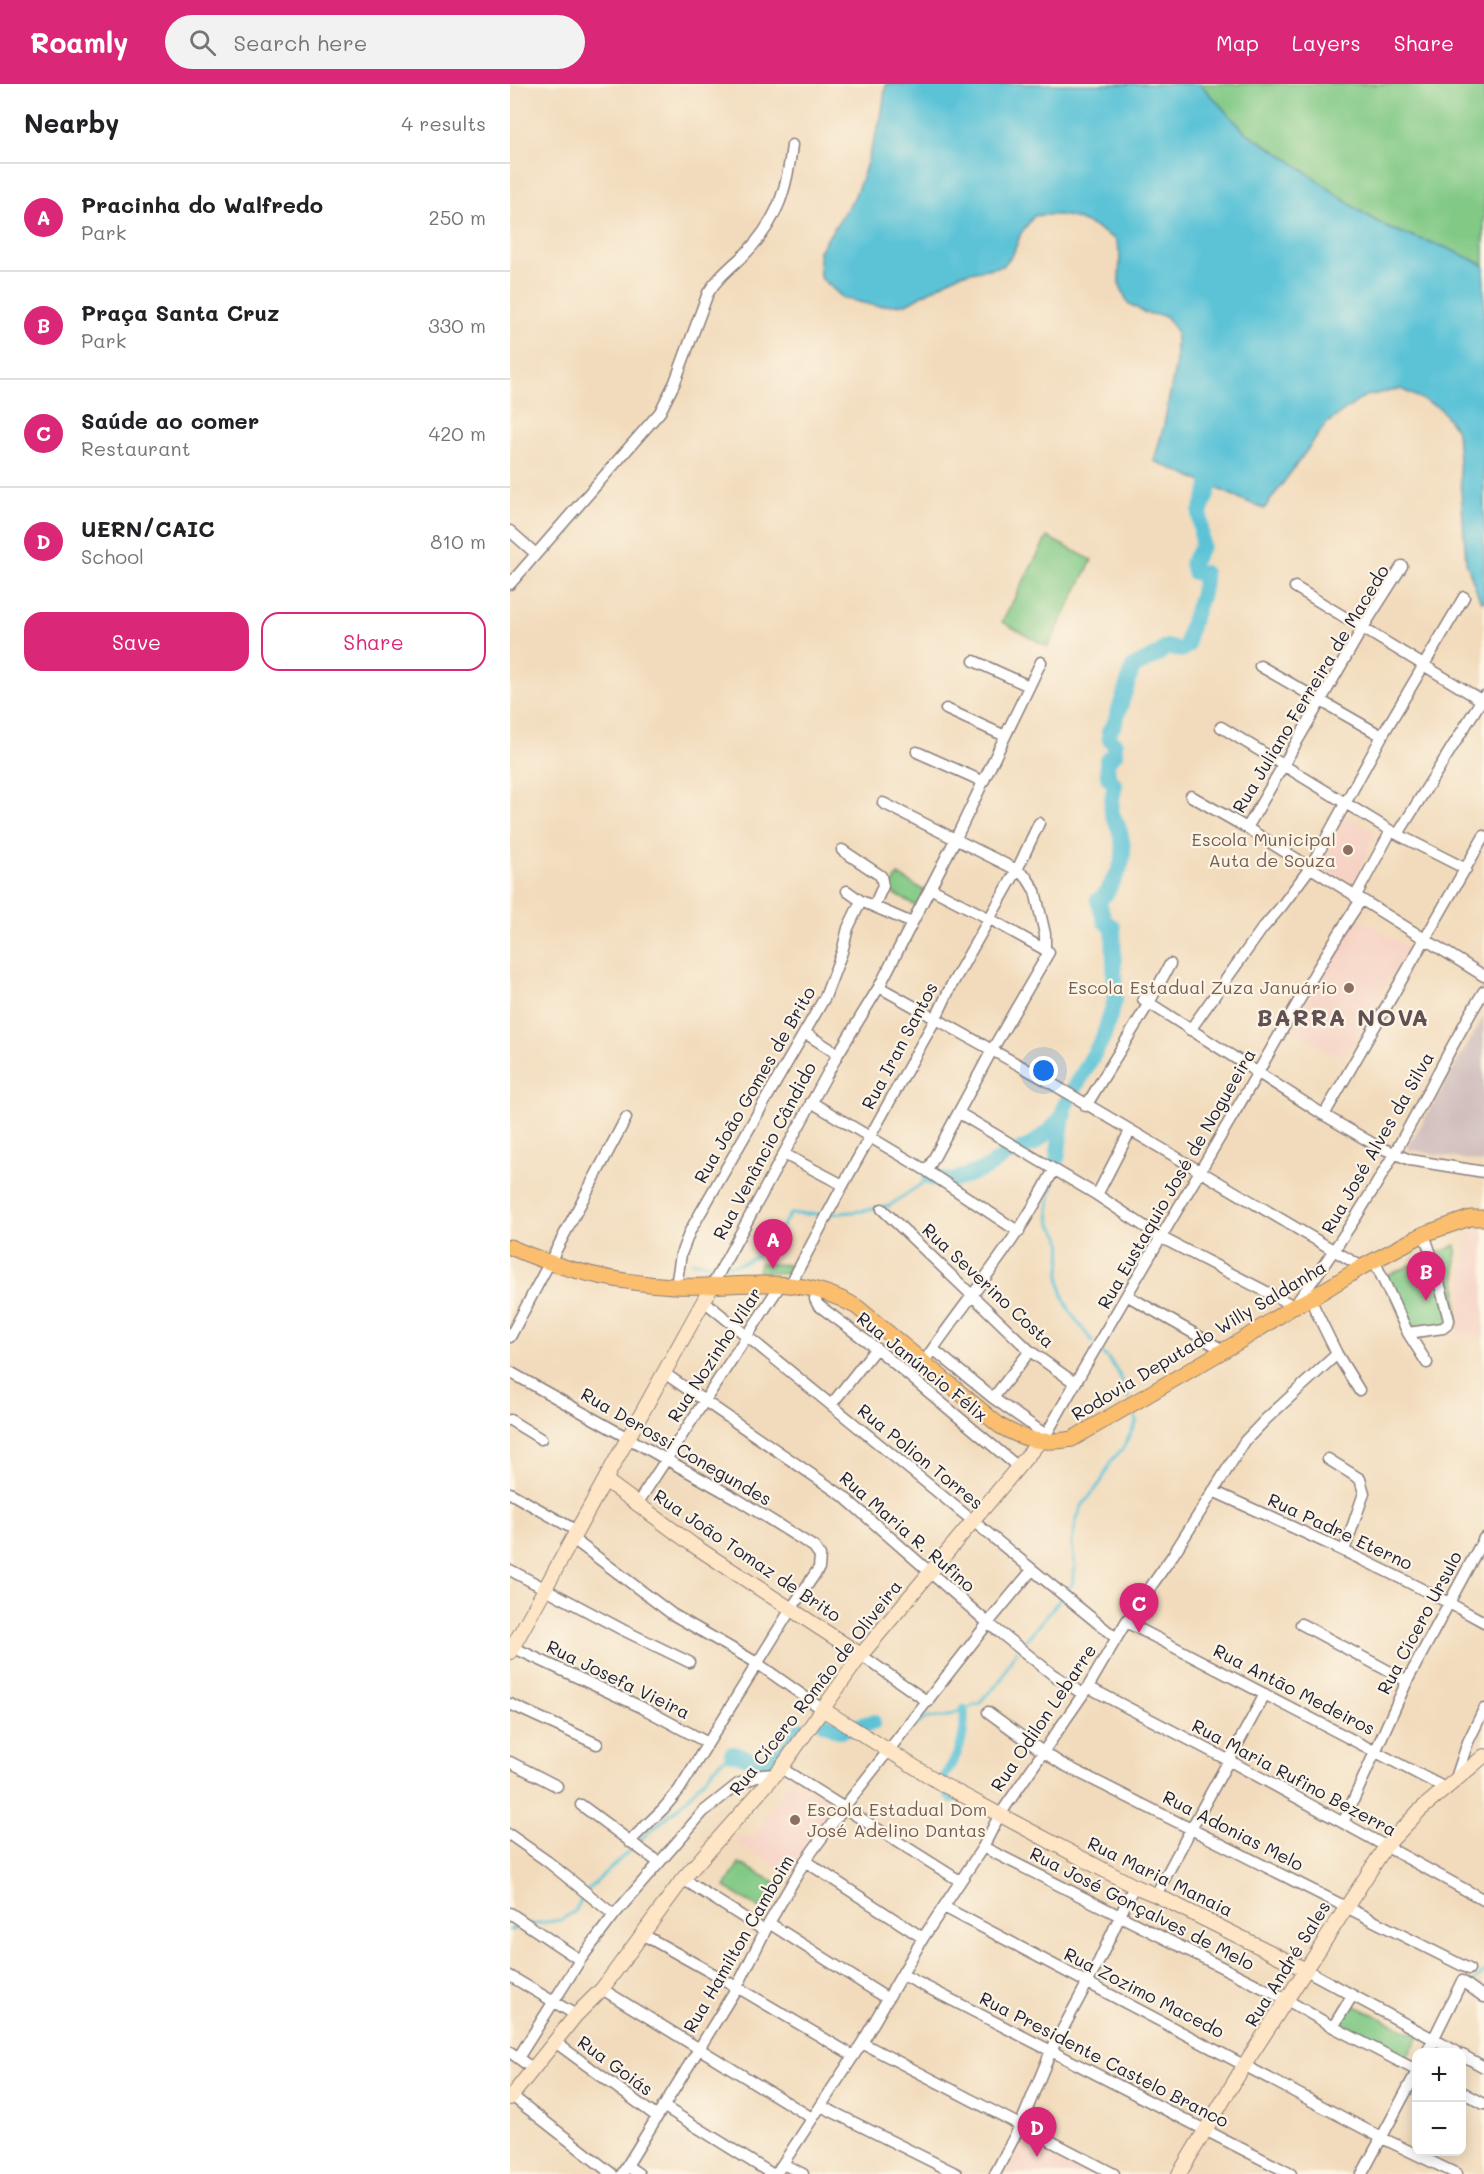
<!DOCTYPE html>
<meta charset="utf-8">
<style>
:root{--surface:#fff;--page:#f2f2f2;--text:#202124;--muted:#757577;--line:#e0e0e0;--accent:#db2777}
body{margin:0;font-family:Mali,sans-serif;background:var(--page);color:var(--text)}
.controls{position:absolute;right:18px;bottom:18px;display:grid;overflow:hidden;border-radius:12px;box-shadow:0 3px 15px #0003}
.controls button{width:54px;height:54px;display:grid;place-items:center;padding:0;border:0;border-bottom:2px solid var(--line);background:var(--surface);color:var(--text);font:30px sans-serif}
.you{position:absolute;left:534px;top:987px;width:21px;height:21px;margin:-15px;border:4px solid #fff;border-radius:50%;background:#1a73e8;box-shadow:0 0 0 9px #1a73e833}
.badge{display:grid;place-items:center;width:39px;height:39px;border-radius:50%;background:var(--accent);color:#fff;font-size:20px;font-weight:700}
.pin{position:absolute;translate:-50% -50px;filter:drop-shadow(0 2px 3px #0008)}
.pin::after{content:'';position:absolute;top:32px;width:21px;height:18px;background:inherit;clip-path:polygon(0 0,100% 0,50% 100%)}
.list{margin:0;padding:0;list-style:none}
h2{display:flex;justify-content:space-between;align-items:center;height:78px;margin:0;padding:0 24px;font-size:26px}
h2 small{font-size:20px;font-weight:400;color:var(--muted)}
.list li{display:grid;grid-template-columns:39px 1fr auto;gap:18px;align-items:center;box-sizing:border-box;height:108px;padding:0 24px;border-top:2px solid var(--line)}
.list b{display:block;font-size:22px;white-space:nowrap}
.list p{margin:0;font-size:20px;white-space:nowrap;color:var(--muted)}
.list em{font-size:20px;font-style:normal;color:var(--muted)}
.actions{display:flex;gap:12px;padding:18px 24px}
.actions a{flex:1;padding:14px 0;border:2px solid var(--accent);border-radius:18px;text-align:center;font-size:21px;color:var(--accent)}
.actions .main{background:var(--accent);color:#fff}
.icon{flex:none;width:33px;height:33px;fill:none;stroke:currentColor;stroke-width:2;stroke-linecap:round;stroke-linejoin:round}
.map{position:relative;flex:none;width:974px;height:2090px;overflow:hidden}
header{display:flex;align-items:center;gap:36px;box-sizing:border-box;height:84px;padding:0 30px;background:var(--accent);color:#fff}
header strong{font-size:28px}
nav{display:flex;gap:33px;margin-inline-start:auto;font-size:21px}
.search{width:420px;height:54px;background:var(--page);display:flex;align-items:center;gap:15px;box-sizing:border-box;padding:0 21px;border-radius:33px;color:var(--muted);font-size:22px}
main{display:flex}
aside{flex:1;background:var(--surface)}
.map>svg:first-child{display:block}
.built{fill:#f6d2c4}
.industrial{fill:#d1bfbe}
.green{fill:#81c985;stroke:#527660;stroke-width:1.5}
.water{fill:#5bc3d7;stroke:#3e7289;stroke-width:1.5}
.lines{fill:none;stroke-linecap:round;stroke-linejoin:round}
.stream{stroke:#5bc3d7;stroke-width:3}
.canal{stroke:#5bc3d7;stroke-width:9}
.river{stroke:#5bc3d7;stroke-width:16}
.street-casing{stroke:#8a7e7c;stroke-width:13}
.secondary-casing{stroke:#8a7e7c;stroke-width:16}
.primary-casing{stroke:#8a7e7c;stroke-width:17}
.street{stroke:#fff;stroke-width:10}
.secondary{stroke:#fde5c5;stroke-width:14}
.primary{stroke:#fabe6e;stroke-width:15}
.education-dot{fill:#8d6e63;stroke:#fcf5e5;stroke-width:2}
.labels{text-anchor:middle;stroke-width:4.5;stroke-linejoin:round;paint-order:stroke}
.street-label{font-size:18px;fill:#22223b;stroke:#fcf5e5}
.education-label{font-size:18px;fill:#785e54;stroke:#fcf5e5;text-anchor:end}
.district-label{font-size:24px;font-weight:bold;letter-spacing:1.5px;fill:#615154;stroke:#fcf5e5}
</style>
<header>
<strong>Roamly</strong>
<div class="search"><svg class="icon" aria-label="search" viewBox="0 0 24 24"><circle cx="10" cy="10" r="6"/><path d="M15 15l6 6"/></svg>Search here</div>
<nav><a>Map</a><a>Layers</a><a>Share</a></nav>
</header>
<main>
<aside>
<h2>Nearby<small>4 results</small></h2>
<ul class="list">
<li><span class="badge">A</span><div><b>Pracinha do Walfredo</b><p>Park</p></div><em>250 m</em></li>
<li><span class="badge">B</span><div><b>Praça Santa Cruz</b><p>Park</p></div><em>330 m</em></li>
<li><span class="badge">C</span><div><b>Saúde ao comer</b><p>Restaurant</p></div><em>420 m</em></li>
<li><span class="badge">D</span><div><b>UERN/CAIC</b><p>School</p></div><em>810 m</em></li>
</ul>
<div class="actions"><a class="main">Save</a><a>Share</a></div>
</aside>
<div class="map">
<svg width="974" height="2090" viewBox="0 0 974 2090">
<rect width="100%" height="100%" fill="#fcf5e5"/>
<filter id="ink" filterUnits="userSpaceOnUse"><feTurbulence type="fractalNoise" baseFrequency=".0167" numOctaves="2"/><feDisplacementMap in="SourceGraphic" scale="12" xChannelSelector="R" yChannelSelector="G"/><feConvolveMatrix kernelMatrix="1 2 1 2 8 2 1 2 1" color-interpolation-filters="sRGB"/></filter>
<filter id="wash" filterUnits="userSpaceOnUse"><feTurbulence type="fractalNoise" baseFrequency=".008" numOctaves="4" result="noise"/><feDisplacementMap in="SourceGraphic" scale="24" xChannelSelector="R" yChannelSelector="G"/><feGaussianBlur stdDeviation="1.35" result="paint"/><feColorMatrix in="noise" values="0 0 0 0 0 0 0 0 0 0 0 0 0 0 0 0 0 1.4 0 .05"/><feComposite in="paint" operator="in"/></filter>
<g filter="url(#wash)">
<rect width="100%" height="100%" fill="#f2dbbc"/>
<!-- built -->
<path class="built" d="M835 731 866 748 844 799 810 785Z
M846 832 897 864 833 976 781 945Z
M974 1149V1252L948 1249 957 1150Z
M281 1693 326 1722 281 1791 227 1759 231 1750 242 1755Z
M515 2055 584 2090H496Z"/>
<!-- industrial -->
<path class="industrial" d="M974 932V1079L897 1065 925 1017Z"/>
<!-- green -->
<path class="green" d="M690 0H974V181L937 164 878 144 848 126 777 74 735 48Z
M537 453 582 476 538 563 492 538Z
M388 791 415 807 408 823 379 807Z
M946 1161 947 1242 896 1243 874 1193Z
M250 1179 279 1181 277 1190 248 1188Z
M229 1779 267 1799 250 1825 215 1803Z
M837 1918 909 1952 896 1975 825 1940Z"/>
<!-- water -->
<path class="water" d="M376 0H690L735 48 777 74 848 126 878 144 937 164 974 181V518L970 516 956 478 947 347 930 324 891 305 855 312 816 340 754 425 644 377 654 341 666 278V247L655 232 635 229 618 219 609 199 610 170 606 156C576 137 559 127 524 132L511 149 503 170 493 182 450 190 396 220 366 222 333 214 310 193 309 167 344 114 354 88 371 34Z"/>
<g class="lines">
<!-- stream -->
<path class="stream" d="M544 1095C541 1109 536 1126 541 1140 543 1145 548 1147 550 1152 555 1166 548 1183 550 1198 552 1221 569 1240 583 1258
M320 1130 352 1127 379 1122 420 1094
M182 1178 210 1181
M217 1181C247 1183 266 1152 280 1130H314
M592 1269C607 1281 613 1298 619 1315
M555 1508 562 1501 565 1484 562 1459 566 1437 572 1422 591 1398 601 1377 613 1364 627 1337 622 1325
M511 1562 551 1514
M403 1641 408 1640 416 1634 435 1633 470 1619C475 1610 484 1606 490 1597 497 1587 499 1576 507 1567
M127 1758 171 1721 210 1678 222 1670
M78 1806 123 1763
M20 1840 51 1836 65 1827 74 1811
M0 1846 14 1842
M961 1900 974 1888"/>
<!-- canal -->
<path class="canal" d="M442 1716 432 1702C433 1691 439 1685 444 1676 453 1659 455 1644 454 1625"/>
<!-- river -->
<path class="river" d="M547 1075 554 1023 593 954 605 916 603 843 595 838 588 816C600 808 597 806 604 795 616 776 615 763 608 742 606 738 603 733 602 729 600 720 603 710 605 701L598 693 597 676 605 670V660L600 656 599 647 604 641 623 583 647 571 657 563 671 566 677 562C678 537 696 514 694 489L684 488 682 479 692 462 690 429 698 407 703 379
M420 1094 442 1097 477 1084 496 1071 522 1061 544 1042 554 1031
M315 1640 331 1647 363 1638
M222 1670C231 1669 233 1673 240 1676 264 1684 280 1663 291 1645"/>
</g>
</g>
<g filter="url(#ink)">
<g class="lines">
<!-- street casing -->
<g class="street-casing">
<path id="street" d="M0 447 26 470
M0 500 150 328 165 298 198 209C208 193 222 182 236 169 268 136 277 105 282 61
M785 503 971 616
M464 577 519 602
M750 582 872 652
M436 625 495 652
M711 643 881 747 956 785
M407 668 472 697
M681 712 737 744 974 892
M373 719 507 786 517 794 525 807 535 850V866
M737 744 852 545 892 482
M888 750 974 612
M332 766 371 792 373 802 364 822
M337 807 351 817 402 839
M845 813 881 747
M369 903 534 995 852 1183
M633 915 814 1031 867 1062 900 1076 974 1088
M680 946 752 845 771 823 800 784 872 652 954 513
M295 949 328 970
M301 1018 417 1087 509 1148
M576 1022 639 919 660 880
M449 1029 587 1111 652 1154 784 1222C820 1174 854 1123 884 1070 915 1016 941 960 974 907
M814 1031 974 752
M274 1070 333 1101
M417 1087 482 966 539 868 480 835 420 804
M587 1111 620 1047
M372 1125 520 1267 565 1299
M864 1176 898 1249 917 1279
M203 1200 328 970 369 903 445 756 531 578
M280 1201 333 1101 426 934 441 902 507 786 529 739
M166 1202 171 1170 180 1147 315 913 332 868 338 844 351 817
M306 1205 305 1215 308 1221 366 1264 507 1382
M618 1212 713 1266
M194 1217 606 1554
M898 1249 933 1244 938 1240 939 1236 924 1179 914 1150
M0 1253 116 1034
M423 1265 483 1314 536 1351
M827 1270 849 1306
M413 1279C457 1215 508 1157 543 1087
M0 1288 227 1415 304 1463 310 1472 309 1484 281 1525 169 1706 153 1725 119 1758
M154 1289 333 1412 478 1539 542 1590 573 1610
M483 1314 520 1267
M321 1321 366 1264
M0 1336 31 1355
M529 1358 536 1351C595 1245 659 1141 720 1036 764 963 803 887 851 816
M818 1375 850 1395 854 1409 834 1467
M703 1407C795 1449 886 1489 974 1538
M0 1409 67 1447
M127 1420 271 1200
M63 1455 162 1530 247 1579 312 1625
M0 1486 113 1546 179 1578
M616 1538 937 1705
M791 1540 897 1597
M0 1562 129 1622 198 1659
M351 1571 418 1618
M578 1603 720 1677 974 1816
M0 1620 87 1660
M478 1628 533 1668 552 1680 959 1885
M0 1678 47 1702
M271 1684 450 1797
M945 1697 958 1658 974 1625
M71 1721 148 1778
M833 1739 897 1597 974 1454
M0 1751 37 1777 104 1831
M473 1763 777 1916 823 1943 906 1986
M295 1777 413 1854
M173 1795 255 1847
M646 1811C681 1743 719 1677 755 1610
M434 1823 872 2054 947 2090
M0 1829 70 1876
M259 1839 378 1915
M132 1850 227 1903 342 1971
M796 1886 947 1968
M393 1891 781 2090
M0 1892 66 1931
M92 1905 302 2034
M823 1943 842 1912
M45 1958 146 2032
M352 1959 604 2090
M0 1968 23 1985
M917 1968 952 1897 974 1913
M952 1971 974 1983
M8 1974 70 1876 104 1831 193 1728 228 1700 252 1691 266 1690
M952 2008 974 2020
M2 2012 102 2090
M153 2022 262 2090
M311 2022 447 2090
M273 2080 293 2090
M117 2082 129 2090
M112 2090 227 1903 259 1839 295 1777 335 1722 478 1539 522 1486
M266 2090 352 1959 413 1854 473 1763 489 1732 578 1603 616 1538 663 1471 735 1357 756 1335 827 1270 800 1215
M485 2090 510 2042 541 1967 589 1877 624 1802
M852 2090 906 1989"/>
</g>
<!-- secondary casing -->
<g class="secondary-casing">
<path id="secondary" d="M95 1396 183 1461 351 1571
M0 1568 203 1200
M312 1625 432 1700 624 1802 646 1811 796 1886
M0 2014 66 1931 92 1905 173 1795 271 1684 351 1571 529 1358
M669 2090 735 1980 876 1762 910 1726 974 1672"/>
</g>
<!-- primary casing -->
<g class="primary-casing">
<path id="primary" d="M0 1163C52 1186 107 1199 164 1202 231 1205 283 1186 347 1223L490 1342C517 1357 531 1360 562 1355L735 1254 784 1222 800 1215 852 1183 914 1150 960 1134H974"/>
</g>
<!-- street -->
<use href="#street" class="street"/>
<!-- secondary -->
<use href="#secondary" class="secondary"/>
<!-- primary -->
<use href="#primary" class="primary"/>
</g>
</g>
<!-- markers -->
<g class="education-dot">
<circle cx="838" cy="766" r="6"/>
<circle cx="839" cy="904" r="6"/>
<circle cx="285" cy="1736" r="6"/>
</g>
<g class="labels">
<!-- street labels -->
<g class="street-label">
<text transform="translate(801 605) rotate(-59)" y="6">Rua Juliano Ferreira de Macedo</text>
<text transform="translate(390 962) rotate(-62)" y="6">Rua Iran Santos</text>
<text transform="translate(245 1001) rotate(-60)" y="6">Rua João Gomes de Brito</text>
<text transform="translate(868 1059) rotate(-60)" y="6">Rua José Alves da Silva</text>
<text transform="translate(255 1067) rotate(-62)" y="6">Rua Venâncio Cândido</text>
<text transform="translate(667 1095) rotate(-60)" y="6">Rua Eustaquio José de Nogueeira</text>
<text transform="translate(478 1202) rotate(43)" y="6">Rua Severino Costa</text>
<text transform="translate(689 1257) rotate(-31)" y="6">Rodovia Deputado Willy Saldanha</text>
<text transform="translate(205 1271) rotate(-57)" y="6">Rua Nozinho Vilar</text>
<text transform="translate(412 1283) rotate(39)" y="6">Rua Janúncio Félix</text>
<text transform="translate(166 1363) rotate(30)" y="6">Rua Derossi Conegundes</text>
<text transform="translate(410 1373) rotate(39)" y="6">Rua Polion Torres</text>
<text transform="translate(397 1448) rotate(41)" y="6">Rua Maria R. Rufino</text>
<text transform="translate(830 1448) rotate(25)" y="6">Rua Padre Eterno</text>
<text transform="translate(237 1472) rotate(34)" y="6">Rua João Tomaz de Brito</text>
<text transform="translate(910 1539) rotate(-62)" y="6">Rua Cícero Ursulo</text>
<text transform="translate(108 1596) rotate(26)" y="6">Rua Josefa Vieira</text>
<text transform="translate(306 1604) rotate(-52)" y="6">Rua Cícero Romão de Oliveira</text>
<text transform="translate(784 1606) rotate(27)" y="6">Rua Antão Medeiros</text>
<text transform="translate(534 1634) rotate(-56)" y="6">Rua Odilon Lebarre</text>
<text transform="translate(784 1694) rotate(28)" y="6">Rua Maria Rufino Bezerra</text>
<text transform="translate(723 1747) rotate(27)" y="6">Rua Adonias Melo</text>
<text transform="translate(650 1793) rotate(26)" y="6">Rua Maria Manaia</text>
<text transform="translate(632 1825) rotate(27)" y="6">Rua José Gonçalves de Melo</text>
<text transform="translate(229 1860) rotate(-60)" y="6">Rua Hamilton Camboim</text>
<text transform="translate(778 1880) rotate(-58)" y="6">Rua André Sales</text>
<text transform="translate(634 1909) rotate(27)" y="6">Rua Zozimo Macedo</text>
<text transform="translate(594 1976) rotate(27)" y="6">Rua Presidente Castelo Branco</text>
<text transform="translate(105 1982) rotate(36)" y="6">Rua Goiás</text>
</g>
<!-- education labels -->
<g class="education-label">
<text x="826" y="762">Escola Municipal<tspan x="826" dy="21">Auta de Souza</tspan></text>
<text x="827" y="910">Escola Estadual Zuza Januário</text>
<text x="297" y="1732" text-anchor="start">Escola Estadual Dom<tspan x="297" dy="21">José Adelino Dantas</tspan></text>
</g>
<!-- district labels -->
<g class="district-label">
<text x="833" y="942">BARRA NOVA</text>
</g>
</g>
</svg>
<div class="controls">
<button>+</button>
<button>−</button>
</div>
<div class="you"></div>
<div class="pin badge" style="left:263px;top:1185px">A</div>
<div class="pin badge" style="left:916px;top:1217px">B</div>
<div class="pin badge" style="left:629px;top:1549px">C</div>
<div class="pin badge" style="left:527px;top:2073px">D</div>
</div>
</main>
